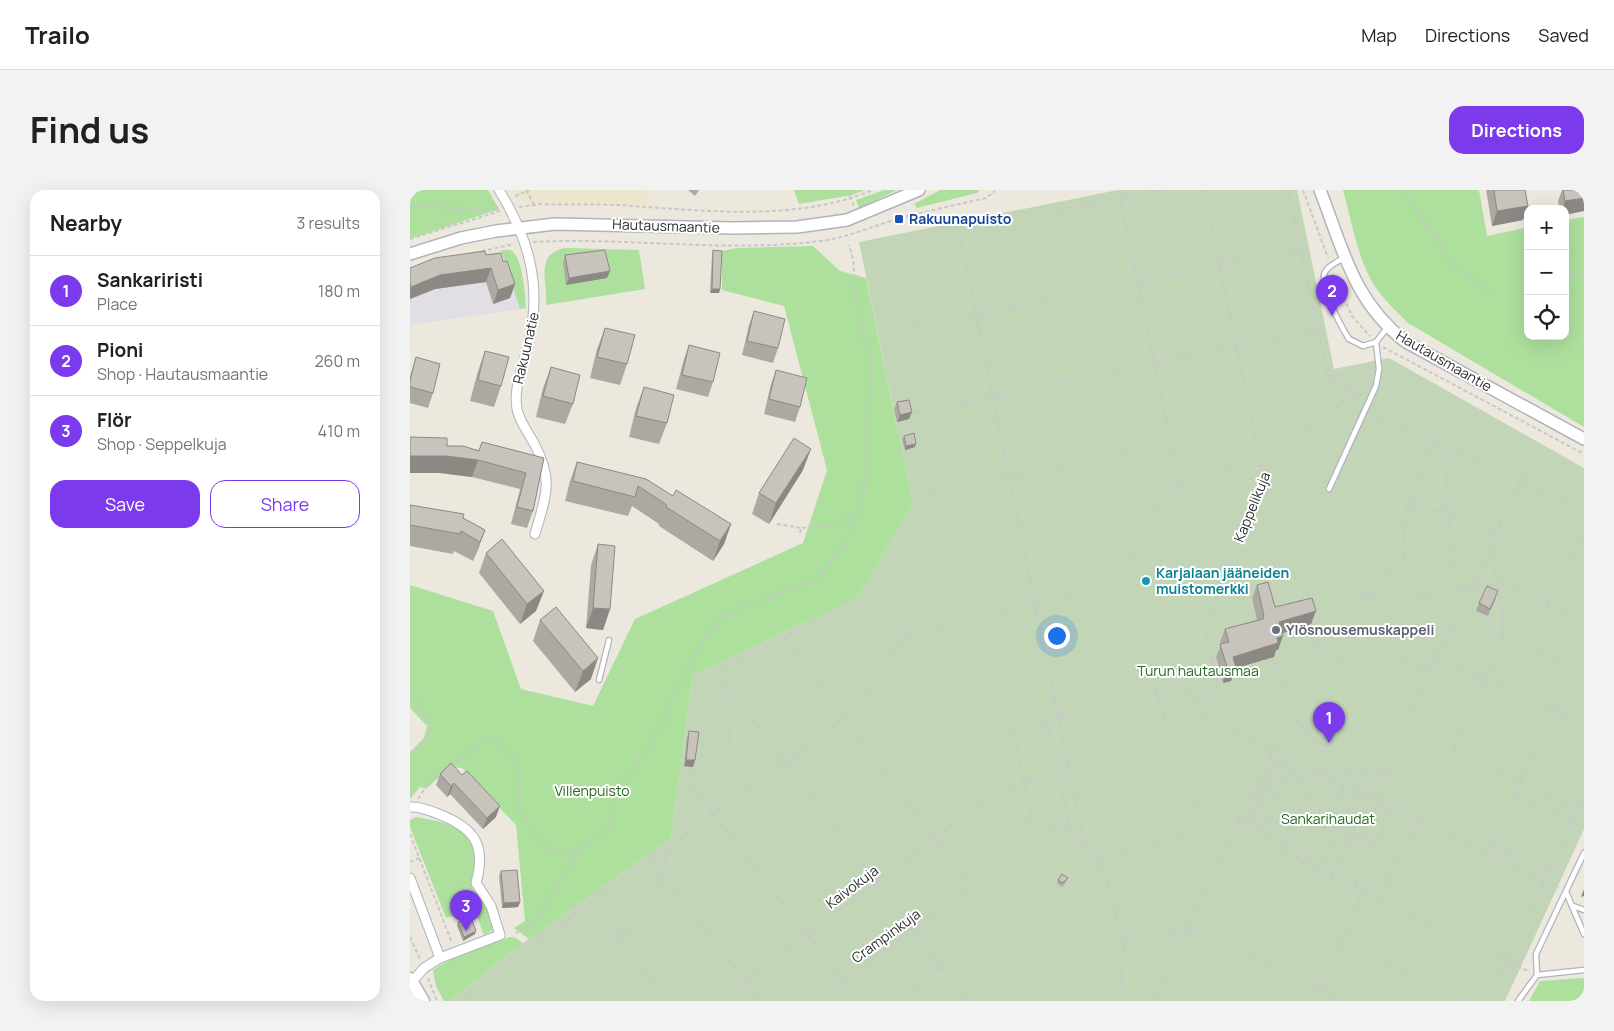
<!DOCTYPE html>
<meta charset="utf-8">
<style>
:root{--surface:#fff;--page:#f2f2f2;--text:#202124;--muted:#757577;--line:#e0e0e0;--accent:#7c3aed}
body{margin:0;font-family:Manrope,sans-serif;background:var(--page);color:var(--text)}
.controls{position:absolute;right:15px;top:15px;display:grid;overflow:hidden;border-radius:10px;box-shadow:0 5px 20px #0002}
.controls button{width:45px;height:45px;display:grid;place-items:center;padding:0;border:0;border-bottom:1px solid var(--line);background:var(--surface);color:var(--text);font:25px sans-serif}
.you{position:absolute;left:646px;top:445px;width:18px;height:18px;margin:-12px;border:4px solid #fff;border-radius:50%;background:#1a73e8;box-shadow:0 0 0 8px #1a73e833}
.badge{display:grid;place-items:center;width:32px;height:32px;border-radius:50%;background:var(--accent);color:#fff;font-size:16px;font-weight:700}
.pin{position:absolute;translate:-50% -41px;filter:drop-shadow(0 1px 2px #0008)}
.pin::after{content:'';position:absolute;top:26px;width:18px;height:15px;background:inherit;clip-path:polygon(0 0,100% 0,50% 100%)}
.list{margin:0;padding:0;list-style:none}
h2{display:flex;justify-content:space-between;align-items:center;height:65px;margin:0;padding:0 20px;font-size:21px}
h2 small{font-size:16px;font-weight:400;color:var(--muted)}
.list li{display:grid;grid-template-columns:32px 1fr auto;gap:15px;align-items:center;box-sizing:border-box;height:70px;padding:0 20px;border-top:1px solid var(--line)}
.list b{display:block;font-size:19px;white-space:nowrap}
.list p{margin:0;font-size:16px;white-space:nowrap;color:var(--muted)}
.list em{font-size:16px;font-style:normal;color:var(--muted)}
.actions{display:flex;gap:10px;padding:15px 20px}
.actions a{flex:1;padding:11px 0;border:1px solid var(--accent);border-radius:15px;text-align:center;font-size:18px;color:var(--accent)}
.actions .main{background:var(--accent);color:#fff}
.icon{flex:none;width:28px;height:28px;fill:none;stroke:currentColor;stroke-width:2;stroke-linecap:round;stroke-linejoin:round}
.map{position:relative;flex:none;width:1174px;height:811px;overflow:hidden;border-radius:15px}
header{display:flex;align-items:center;gap:30px;box-sizing:border-box;height:70px;padding:0 25px;background:var(--surface);border-bottom:1px solid var(--line)}
header strong{font-size:24px}
nav{display:flex;gap:28px;margin-inline-start:auto;font-size:18px}
.intro{display:flex;align-items:center;justify-content:space-between;box-sizing:border-box;height:120px;padding:0 30px}
h1{margin:0;font-size:35px}
.button{padding:12px 22px;border-radius:15px;background:var(--accent);color:#fff;font-size:18px;font-weight:700}
main{display:flex;gap:30px;padding:0 30px}
aside{flex:1;background:var(--surface);border-radius:15px;box-shadow:0 5px 20px #0002}
.map>svg:first-child{display:block}
.industrial{fill:#e1dee5}
.education{fill:#ede6ce}
.green{fill:#ade09d}
.cemetery{fill:#c2d5b6}
.lines{fill:none;stroke-linecap:round;stroke-linejoin:round}
.service-casing{stroke:#b1b3be;stroke-width:7}
.minor-casing{stroke:#b1b3be;stroke-width:11}
.tertiary-casing{stroke:#b1b3be;stroke-width:14}
.secondary-casing{stroke:#b1b3be;stroke-width:15}
.path{stroke:#c8c8c8;stroke-width:2;stroke-dasharray:4 2.5;stroke-linecap:butt}
.service{stroke:#fff;stroke-width:4.5}
.minor{stroke:#fff;stroke-width:9}
.tertiary{stroke:#fff;stroke-width:11}
.secondary{stroke:#fff;stroke-width:12}
.wall{fill:#aca9a3}
.shaded-wall{fill:#8c8984}
.building{fill:#c8c4bd;stroke:#8c8984}
.transit-dot{fill:#1a4fb4;stroke:#fff;stroke-width:2}
.culture-dot{fill:#0f9aa8;stroke:#fff;stroke-width:2}
.worship-dot{fill:#6b7280;stroke:#fff;stroke-width:2}
.labels{text-anchor:middle;stroke-width:4;stroke-linejoin:round;paint-order:stroke}
.transit-label{font-size:14px;font-weight:bold;fill:#164399;stroke:#fff;text-anchor:start}
.street-label{font-size:14px;fill:#2b2b2b;stroke:#fff}
.culture-label{font-size:14px;font-weight:bold;fill:#0d838f;stroke:#fff;text-anchor:start}
.worship-label{font-size:14px;font-weight:bold;fill:#5b616d;stroke:#fff;text-anchor:start}
.park-label{font-size:14px;fill:#25661e;stroke:#fff}
</style>
<header>
<strong>Trailo</strong>
<nav><a>Map</a><a>Directions</a><a>Saved</a></nav>
</header>
<div class="intro"><h1>Find us</h1><a class="button">Directions</a></div>
<main>
<aside>
<h2>Nearby<small>3 results</small></h2>
<ul class="list">
<li><span class="badge">1</span><div><b>Sankariristi</b><p>Place</p></div><em>180 m</em></li>
<li><span class="badge">2</span><div><b>Pioni</b><p>Shop · Hautausmaantie</p></div><em>260 m</em></li>
<li><span class="badge">3</span><div><b>Flör</b><p>Shop · Seppelkuja</p></div><em>410 m</em></li>
</ul>
<div class="actions"><a class="main">Save</a><a>Share</a></div>
</aside>
<div class="map">
<svg width="1174" height="811" viewBox="0 0 1174 811">
<rect width="100%" height="100%" fill="#ece8de"/>
<!-- industrial -->
<path class="industrial" d="M91 60 110 119 0 135V87L49 69Z"/>
<!-- education -->
<path class="education" d="M105 0H237V15L113 12Z"/>
<!-- green -->
<path class="green" d="M0 0H78L89 19 0 49Z
M384 0H455L442 5 389 14Z
M474 0H487L449 18 446 10Z
M530 0H570L567 3 507 18 504 14Z
M933 0H1069L1077 46 1118 37V146H1155V30L1174 27V237L998 133C986 121 974 110 964 95 948 70 941 29 933 0Z
M403 56 430 81 456 88 503 313 448 408 283 485 261 648 119 749 104 738 115 731 106 635 52 578 40 577 16 599 10 597 0 609V562L14 548 17 536 0 518V395L83 421 111 499 183 516 225 429 393 353 417 280 374 116 312 100V61L326 58Z
M155 58 229 60 235 99 136 115C138 91 124 64 155 58Z
M91 60C94 60 99 59 102 61 113 68 115 105 116 118L110 119Z
M6 627C37 633 52 634 68 663L62 687V698L75 714 85 739 74 745 64 719 36 728 0 637V630Z
M104 747 113 753 40 811H34L26 796 23 780C37 770 88 746 104 747Z
M1174 788V811H1119L1130 791Z"/>
<!-- cemetery -->
<path class="cemetery" d="M708 0H887L924 179 979 168 1174 278V639L1095 811H40L117 750 261 648 283 485 448 408 503 313 449 52Z"/>
<g class="lines">
<!-- service casing -->
<g class="service-casing">
<path id="service" d="M934 68C927 72 919 75 915 82 908 94 932 138 939 149L953 156 966 152
M919 299 966 196 969 179 966 152 977 138
M189 490 199 450
M1174 663 1126 764 1127 785 1174 780
M1156 702 1174 744
M1163 716 1174 720
M1108 811 1127 785"/>
</g>
<!-- minor casing -->
<g class="minor-casing">
<path id="minor" d="M89 0C119 49 132 95 119 152 114 174 103 196 107 219 109 230 118 243 124 253 144 291 136 305 125 344
M0 617C9 616 17 620 26 623 63 637 77 653 66 693L81 716 90 745 30 768 14 778 0 794
M0 688 30 768"/>
</g>
<!-- tertiary casing -->
<g class="tertiary-casing">
<path id="tertiary" d="M910 0C933 59 943 111 996 152L1174 249
M0 64 51 48 86 41 145 34 322 38 387 37 437 30 509 0"/>
</g>
<!-- secondary casing -->
<g class="secondary-casing">
<path id="secondary" d="M0 789 13 811"/>
</g>
<!-- path -->
<path class="path" d="M116 0 124 15
M437 0 444 16
M794 0 851 276 854 284
M878 0 918 186 941 200 950 213
M893 0 918 68
M993 0 1019 40 1032 53 1035 62 1043 75 1083 104
M105 6 120 0
M710 8 770 296
M0 16 89 20
M109 17 131 14C156 15 181 14 207 15 291 20 384 33 463 0
M631 24 754 0
M549 41 675 658
M0 49 90 21
M123 52C219 47 316 63 411 51 438 47 461 37 487 29 516 21 546 15 576 8L585 1
M59 64 104 54
M1155 83 1174 87
M923 84 942 126 960 146
M482 139 567 124 890 58
M973 157 1174 264
M919 186 962 180
M505 223 908 139
M959 228 990 237 1035 256 1174 321
M1035 256 1041 376 1066 389 1069 397
M517 303 759 255
M996 321H1038L1086 342
M367 334 391 338
M390 343 391 338 415 336 443 328
M993 368 1041 376
M719 376 734 335 741 325 770 296 798 283 866 273
M812 396 834 395 846 399
M955 405 963 409 980 411 1094 393 1174 430
M1137 412 1174 339
M1037 446 1093 445 1152 472
M374 448 556 690 557 697 553 703 406 811
M903 456 918 471 930 473 937 457 948 410 962 401 993 368 996 321 1024 251
M874 458 903 456C924 435 898 403 884 386
M970 459 1017 482
M1027 466 1174 535
M868 476 871 490 880 505V516L886 531 907 552 918 555 909 580 870 662 1120 782
M740 485 790 629
M757 487 768 492 783 509 796 510 803 506C813 489 794 455 796 435L859 274 872 257 951 199 959 188
M757 487 807 472
M317 500 324 506 558 811
M0 505C25 535 29 539 0 566
M771 527 791 525 909 580 981 584 932 692
M637 531 661 643
M555 538 740 485 751 469
M603 541 622 629
M562 553 760 495
M983 553 1060 398 1081 363
M1044 560 1168 620
M859 568 882 579V583L903 593
M40 575 75 551 84 549 105 573 109 586 107 616 127 647 134 657 145 663 168 662
M909 580 924 591 1149 698
M1105 604 1163 631
M8 609 18 593 36 578
M598 625 630 632 661 644 685 669 697 692 714 754 709 811
M905 629 964 656
M828 630 874 652
M835 633 865 571
M840 636 870 574
M851 641 880 579
M0 644 42 753
M860 645 889 586
M1082 655 1139 681
M1077 664 1174 456
M685 669 741 654 805 632
M886 670 924 591
M0 672 9 668
M897 675 940 582
M909 681 955 582
M252 682 343 802 354 811
M922 687 970 583
M944 698 985 611
M971 711 983 678
M155 732 210 744 230 734 246 701 259 656 434 529 449 515 491 450 499 445 723 391
M106 743 126 731 169 661 198 638 208 600 236 561 244 546 252 540 257 517 281 470 297 445 311 427 409 388 435 353 452 308 458 271 455 244 461 190 460 166 449 137 443 69 439 55
M210 744 212 752 257 811
M0 747 10 769
M925 748 1057 811
M714 754 778 737 936 811
M18 788 27 811
M49 811 120 756 258 657
M312 811 397 744 587 602 648 583
M450 811 275 587 311 563 320 550 317 500 308 484 312 477 447 415 499 445
M486 811 532 777
M743 811 863 559
M906 811 947 722 951 701 975 685 984 675 1009 631 1090 460 1093 445V423L1081 363 1095 321 1125 261
M1077 811 1174 608"/>
<!-- service -->
<use href="#service" class="service"/>
<!-- minor -->
<use href="#minor" class="minor"/>
<!-- tertiary -->
<use href="#tertiary" class="tertiary"/>
<!-- secondary -->
<use href="#secondary" class="secondary"/>
</g>
<!-- wall -->
<path class="wall" d="M278 0H289L285 6Z
M1076 0H1115L1118 16 1113 30 1082 36Z
M1152 0H1174L1155 19H1149L1148 11Z
M303 60 310 99 309 103H300L302 64Z
M76 65 93 72 105 94 100 108 83 114 76 92 25 99 0 109V78Z
M155 65 200 81 197 88 156 95 153 73Z
M344 121 368 158 363 173 332 165 339 135Z
M195 138 217 174 210 195 180 188 187 159Z
M279 155 303 192 298 207 266 199 274 169Z
M75 161 91 196 84 217 60 211 68 181Z
M6 167 23 203 18 218 0 213V186Z
M141 177 163 214 155 234 126 227 133 198Z
M366 180 390 217 385 232 354 224 361 194Z
M234 197 257 233 249 254 219 247 226 218Z
M487 212 499 229 487 232 484 219Z
M494 246 505 257 495 260 492 249Z
M0 247 37 256 69 260 72 252 134 268 123 321 117 338 101 334 110 299 62 287 30 283H0Z
M167 272 263 306 321 334 314 354 303 371 249 336V334L222 316 218 326 155 311 160 291Z
M393 280 359 334 342 324 349 303Z
M0 315 53 328 75 340 68 359 63 371 44 361 43 364 0 356Z
M188 354 200 419 193 440 176 438 181 375Z
M76 363 126 421 110 434 69 383Z
M847 395 865 417 901 434 872 443 868 460H866L864 467 826 478 821 491 813 493 806 467 811 454 810 452 815 439 847 430 842 408Z
M1086 408 1078 426 1066 421 1069 413Z
M130 430 181 489 165 502 123 451Z
M279 541 285 570 283 577 274 576 277 547Z
M41 573 86 627 73 639 40 604 37 607 26 595 30 584Z
M91 681 110 712 108 717 92 718 89 686Z
M658 688 656 692 652 697 647 693 648 690Z
M48 732 65 744 53 751 47 736Z"/>
<!-- shaded-wall -->
<path class="shaded-wall" d="M1174 8V21L1155 25V19H1153L1155 11Z
M1118 16 1113 30 1082 36 1087 21Z
M81 78 76 92 25 99 0 109V101L1 97 30 85Z
M200 81 197 88 156 95 159 88Z
M105 94 100 108 83 114 88 100Z
M302 99H310L309 103H300Z
M502 222 499 229 487 232 490 225Z
M506 254 505 257 495 260 496 256Z
M401 259 393 280 359 334 366 313Z
M0 266H36L68 270 62 287 30 283H0Z
M321 334 314 354 303 371 310 351Z
M75 340 68 359 63 371 70 352Z
M134 401 126 421 110 434 117 414Z
M183 418 200 419 193 440 176 438Z
M906 421 901 434 864 446 869 432Z
M873 446 868 460H866L864 467 826 478 821 491 813 493 823 467 867 448Z
M188 468 181 489 165 502 173 481Z
M276 570H285L283 577 274 576Z
M44 593 40 604 37 607 41 596Z
M90 616 86 627 73 639 77 628Z
M1174 699V706L1171 707Z
M110 712 108 717 92 718 94 713Z
M66 741 65 744 53 751 54 747Z"/>
<!-- building -->
<path class="building" d="M1084 0H1115L1118 16 1087 21Z
M1153 0H1174V8L1155 11Z
M195 60 200 81 159 88 155 65Z
M303 60 312 61 310 99H302Z
M75 61 76 65 91 63 93 72 97 71 105 94 88 100 81 78 30 85 1 97 0 93V78L25 68Z
M344 121 375 129 368 158 337 151Z
M195 138 225 145 217 174 187 167Z
M279 155 310 163 303 192 272 185Z
M75 161 99 167 91 196 68 190Z
M6 167 30 174 23 203 0 197V191Z
M141 177 170 185 163 214 133 206Z
M366 180 397 188 390 217 359 209Z
M234 197 264 205 257 233 226 226Z
M499 210 502 222 490 225 487 212Z
M504 243 506 254 496 256 494 246Z
M0 247 37 248V256H53L69 261 72 252 134 268 123 321 107 317 116 283 68 270 36 266H0Z
M384 248 401 259 366 313 349 303Z
M167 272 236 289 263 306 266 300 321 334 310 351 256 317 257 315 228 296 225 307 163 291Z
M0 315 54 324 53 328 75 340 70 352 51 341 50 344 0 335Z
M92 349 134 401 117 414 76 363Z
M188 354 205 356 200 419 183 418Z
M858 392 865 417 902 408 906 421 869 432 873 446 867 448 868 453 823 467 826 478 818 480 810 454 819 452 815 439 853 429 854 426 847 395Z
M1077 396 1088 401 1080 419 1069 413Z
M146 417 188 468 173 481 130 430Z
M279 541 289 542 285 570H276Z
M41 573 52 585 57 581 90 616 77 628 44 593 41 596 30 584Z
M107 680 110 712 94 713 91 681Z
M652 684 658 688 653 693 648 690Z
M61 727 66 741 54 747 48 732Z"/>
<!-- markers -->
<rect class="transit-dot" x="484" y="24" width="10" height="10" rx="2.5"/>
<circle class="culture-dot" cx="736" cy="391" r="5"/>
<circle class="worship-dot" cx="866" cy="440" r="5"/>
<g class="labels">
<!-- transit labels -->
<g class="transit-label">
<text x="499" y="34">Rakuunapuisto</text>
</g>
<!-- street labels -->
<g class="street-label">
<text transform="translate(256 36) rotate(2)" y="5">Hautausmaantie</text>
<text transform="translate(116 158) rotate(-77)" y="5">Rakuunatie</text>
<text transform="translate(1034 171) rotate(30)" y="5">Hautausmaantie</text>
<text transform="translate(842 317) rotate(-68)" y="5">Kappelikuja</text>
<text transform="translate(442 697) rotate(-37)" y="5">Kaivokuja</text>
<text transform="translate(476 746) rotate(-36)" y="5">Crampinkuja</text>
</g>
<!-- culture labels -->
<g class="culture-label">
<text x="746" y="388">Karjalaan jääneiden<tspan x="746" dy="16">muistomerkki</tspan></text>
</g>
<!-- worship labels -->
<g class="worship-label">
<text x="876" y="445">Ylösnousemuskappeli</text>
</g>
<!-- park labels -->
<g class="park-label">
<text x="788" y="486">Turun hautausmaa</text>
<text x="182" y="606">Villenpuisto</text>
<text x="918" y="634">Sankarihaudat</text>
</g>
</g>
</svg>
<div class="controls">
<button>+</button>
<button>−</button>
<button><svg class="icon" aria-label="locate" viewBox="0 0 24 24"><circle cx="12" cy="12" r="6"/><path d="M12 2v4M12 18v4M2 12h4M18 12h4"/></svg></button>
</div>
<div class="you"></div>
<div class="pin badge" style="left:919px;top:553px">1</div>
<div class="pin badge" style="left:922px;top:126px">2</div>
<div class="pin badge" style="left:56px;top:741px">3</div>
</div>
</main>
